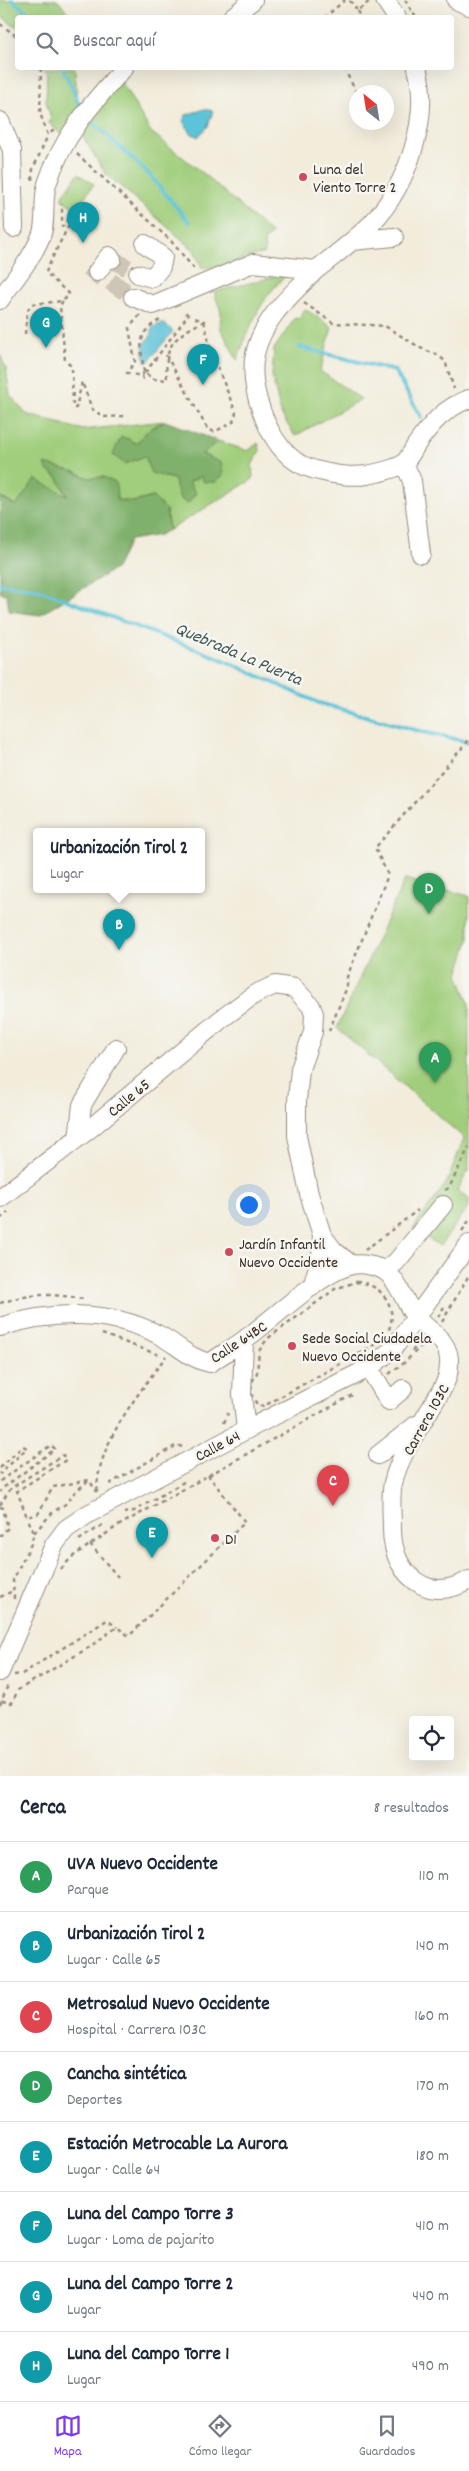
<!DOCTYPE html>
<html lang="es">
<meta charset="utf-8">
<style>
:root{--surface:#fff;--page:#f2f2f3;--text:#1f2937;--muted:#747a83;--line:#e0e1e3;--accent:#7c3aed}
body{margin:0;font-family:Dekko,sans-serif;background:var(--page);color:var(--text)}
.controls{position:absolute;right:15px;bottom:15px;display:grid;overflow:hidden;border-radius:5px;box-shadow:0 5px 20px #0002}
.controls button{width:45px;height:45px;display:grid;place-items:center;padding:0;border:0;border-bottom:1px solid var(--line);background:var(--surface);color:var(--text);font:25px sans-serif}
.compass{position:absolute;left:349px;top:85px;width:45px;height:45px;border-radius:50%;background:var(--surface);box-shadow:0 5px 20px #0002;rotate:330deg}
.you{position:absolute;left:248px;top:1204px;width:18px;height:18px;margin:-12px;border:4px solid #fff;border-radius:50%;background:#1a73e8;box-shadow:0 0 0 8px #1a73e833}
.badge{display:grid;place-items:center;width:32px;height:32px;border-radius:50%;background:var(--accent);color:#fff;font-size:16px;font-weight:700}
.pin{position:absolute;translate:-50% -41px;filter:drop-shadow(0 1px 2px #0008)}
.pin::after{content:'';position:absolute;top:26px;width:18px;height:15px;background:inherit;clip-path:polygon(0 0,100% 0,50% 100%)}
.popup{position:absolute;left:33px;top:828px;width:172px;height:65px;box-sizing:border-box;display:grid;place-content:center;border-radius:5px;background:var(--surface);filter:drop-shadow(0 1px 4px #0005);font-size:16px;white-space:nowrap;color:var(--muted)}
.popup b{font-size:19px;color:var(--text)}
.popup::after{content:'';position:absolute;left:50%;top:100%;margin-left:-10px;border:10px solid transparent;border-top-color:var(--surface)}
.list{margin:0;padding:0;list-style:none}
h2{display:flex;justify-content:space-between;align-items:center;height:65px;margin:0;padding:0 20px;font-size:21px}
h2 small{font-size:16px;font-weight:400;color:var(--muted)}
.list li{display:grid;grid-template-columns:32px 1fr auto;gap:15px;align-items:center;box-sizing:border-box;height:70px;padding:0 20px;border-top:1px solid var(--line)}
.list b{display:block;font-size:19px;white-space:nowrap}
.list p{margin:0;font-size:16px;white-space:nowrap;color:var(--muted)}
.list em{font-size:16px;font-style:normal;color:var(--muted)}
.icon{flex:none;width:28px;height:28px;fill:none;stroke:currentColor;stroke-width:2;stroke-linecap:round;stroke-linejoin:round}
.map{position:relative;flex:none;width:469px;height:1776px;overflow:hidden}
.search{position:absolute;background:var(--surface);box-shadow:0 5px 20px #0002;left:15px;right:15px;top:15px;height:55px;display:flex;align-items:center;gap:12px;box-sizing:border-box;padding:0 18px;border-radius:5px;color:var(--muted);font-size:19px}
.sheet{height:625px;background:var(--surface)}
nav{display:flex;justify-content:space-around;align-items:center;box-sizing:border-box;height:70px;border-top:1px solid var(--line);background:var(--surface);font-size:14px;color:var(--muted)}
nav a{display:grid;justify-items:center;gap:2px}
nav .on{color:var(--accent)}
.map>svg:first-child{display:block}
.green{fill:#a0ce7c;stroke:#6e7c4d}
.forest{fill:#80b16c;stroke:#5e6e45}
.water{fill:#5bc3d8;stroke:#4b767b}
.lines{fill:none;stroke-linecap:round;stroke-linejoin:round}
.stream{stroke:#5bc3d8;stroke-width:4}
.minor-tunnel{stroke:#cdc5b5;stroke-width:18;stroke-dasharray:18 9;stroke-linecap:butt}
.minor-casing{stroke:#968b7c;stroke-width:20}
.path{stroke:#968b7c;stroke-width:2.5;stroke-dasharray:4 4;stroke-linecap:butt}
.minor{stroke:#fff;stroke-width:18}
.poi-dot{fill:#d1495b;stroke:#f6f6f2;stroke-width:2}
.labels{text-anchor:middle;stroke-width:5;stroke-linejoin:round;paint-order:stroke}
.poi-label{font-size:16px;fill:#3b2a1e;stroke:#f6f6f2;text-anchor:start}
.street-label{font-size:16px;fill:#3b2a1e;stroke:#f6f6f2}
.water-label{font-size:18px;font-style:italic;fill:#455856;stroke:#f6f6f2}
</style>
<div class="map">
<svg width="469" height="1776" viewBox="0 0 469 1776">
<rect width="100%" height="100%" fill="#f6f6f2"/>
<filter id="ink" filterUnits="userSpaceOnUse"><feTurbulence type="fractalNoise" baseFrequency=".02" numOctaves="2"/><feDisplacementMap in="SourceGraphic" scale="10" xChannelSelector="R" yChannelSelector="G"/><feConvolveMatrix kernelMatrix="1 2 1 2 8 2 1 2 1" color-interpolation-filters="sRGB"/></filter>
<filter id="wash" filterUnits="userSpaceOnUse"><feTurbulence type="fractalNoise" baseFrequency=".0096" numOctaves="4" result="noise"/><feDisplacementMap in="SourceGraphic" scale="20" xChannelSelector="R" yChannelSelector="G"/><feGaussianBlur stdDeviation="1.12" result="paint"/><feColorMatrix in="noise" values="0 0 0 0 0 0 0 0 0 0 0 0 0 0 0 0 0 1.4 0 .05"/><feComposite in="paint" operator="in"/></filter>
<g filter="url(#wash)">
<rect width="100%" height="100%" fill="#f2ecdb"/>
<!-- green -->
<path class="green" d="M0 0H57L72 17 18 18 17 28 0 15Z
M44 68H75L77 100 84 105 63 136 49 123 51 118 46 102 47 73Z
M119 78 151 132 205 175 272 234 264 241 265 253 215 267 202 268 194 250 105 173 79 130Z
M78 174 94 184 76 209 61 199Z
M289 273C260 298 251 324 237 360L220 327 221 312 214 292Z
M305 309 332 327 320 371 361 399 295 436 281 414 272 376 274 349 295 318 299 319Z
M0 355 6 368 10 395 26 414 83 430 165 421 149 429 136 444 129 439 135 460 145 455 164 477 174 479 180 499 187 503 196 493 189 482 221 463 202 454 218 441 248 451 258 443 260 450 252 465 253 479 169 530 166 510 153 497 134 502 117 500 104 477 88 478 76 472 47 470 57 477 68 496 62 494 16 506 0 497Z
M405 879 469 896V940L458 975 469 1003V1169L457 1191 469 1199V1206L440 1246 413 1229 447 1182 464 1138 337 1028Z"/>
<!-- forest -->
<path class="forest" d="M165 421 218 441 202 454 221 463 223 475 216 482H204L201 476 189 482 196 493 188 503 180 499 174 479 151 473 145 456 125 464 113 455 121 437 129 439 136 444 149 429Z
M45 464 76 472 88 478 104 477 116 483 117 500 134 502 153 497 166 510 169 530 159 535 130 540 116 568 40 615 9 611 7 594 0 593V497L16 506 35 479 68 496 57 477 47 470Z"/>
<!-- water -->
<path class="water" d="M204 109 213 111 208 126 198 137 191 133 183 121 186 115Z
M163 323 173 331 147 363 145 361 143 346 152 334V328Z"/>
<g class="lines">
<!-- stream -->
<path class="stream" d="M12 0 35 18
M63 68 80 106
M91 121 147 172 189 222
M299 347 395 371 421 417
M0 584 38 589 219 658 319 703 423 732 469 742"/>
</g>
</g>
<g filter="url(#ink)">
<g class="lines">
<!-- minor-tunnel -->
<path class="minor-tunnel" d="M112 259 138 274
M90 280 97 272 133 297"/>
<!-- minor casing -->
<g class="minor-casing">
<path id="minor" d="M385 0 397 18
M456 0 469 6
M231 18 253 0
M0 121 12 150 14 228
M352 241 394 237
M316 270C291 295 263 318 255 354 248 387 267 440 294 460 309 472 348 478 367 475 377 473 395 469 403 464 408 460 413 450 416 445 431 424 444 408 469 399
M97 272 109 256 112 259
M138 274 152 278 161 267 163 257 145 244
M133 297 153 305 253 263 316 270C335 255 355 240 372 223 407 185 431 119 417 68
M0 300C14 279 32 259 41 236 47 223 42 200 47 184 62 137 92 103 124 68
M404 463 412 481 421 554
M78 1138 82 1105 116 1048
M0 1198 92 1127 220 1020 255 994 275 985 294 988 311 1006 314 1014 313 1032 300 1069 297 1101V1136L309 1194 322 1235 321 1256 312 1287
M322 1235 334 1251 352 1265
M385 1271 396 1262 443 1205
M0 1327C50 1311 108 1309 157 1334 178 1344 187 1358 210 1363 221 1355 233 1348 244 1340 272 1320 321 1272 352 1265 362 1263 377 1266 385 1271 397 1279 404 1300 412 1312 425 1331 451 1337 449 1365 449 1381 440 1392 432 1406 418 1430 399 1456 393 1483 390 1497 392 1514 392 1529 392 1552 401 1574 422 1585 437 1593 456 1588 469 1580
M244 1340 242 1394 246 1430
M369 1368 389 1401 403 1389
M378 1455 416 1425
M0 1672 54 1545 66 1529 88 1514 246 1430 369 1368 393 1349 469 1244"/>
</g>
<!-- path -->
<path class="path" d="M405 0 416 18
M357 11 361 18
M324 18 345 0 353 3 357 11 370 1
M0 24 18 37
M41 68 40 113 48 135 54 130 56 132
M344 68 356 92V108
M77 154 171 241 196 271
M32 180 33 169 48 135
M63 301 60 306 65 360 72 367 73 408H76L82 382 92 409 104 417 126 416
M304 303 333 323 385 326 424 350 436 354 445 361 454 389
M140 315 129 328 135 361 127 373 142 376 144 372 153 379 167 380C164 345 173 337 204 321L195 318
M25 334 27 311 32 304 63 301 69 294 46 273C46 268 70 224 74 215L71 214 64 226H62V204
M166 355 207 428 214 432 233 422 236 413 211 351 204 321
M144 372C141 347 135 332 162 319
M145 373 188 315 183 310
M142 376 144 383
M329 1031 347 987V977L388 875 375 848 469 740
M445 1190 449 1188 469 1147
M0 1219 8 1212
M462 1231 469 1221
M365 1250 418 1210
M356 1282C389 1283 406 1324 376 1344L264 1406H258L251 1394 252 1382 257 1373 259 1351 267 1339 335 1289Z
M0 1303C34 1293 49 1293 84 1299
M438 1317 444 1307
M442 1322 469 1275
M102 1334 162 1356
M412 1351 420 1342
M389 1374 405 1362 424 1343
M224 1423 228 1413
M0 1468 23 1446 27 1448 0 1474
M0 1481 51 1445 55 1449 3 1488 0 1492
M111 1485V1483L177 1445 182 1447
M97 1491C97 1443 139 1394 166 1356
M0 1505 11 1488 63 1455 66 1460 17 1491 27 1517 38 1514 53 1487 89 1480 97 1492
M0 1507 3 1508 8 1528 0 1536
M124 1513 134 1511 187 1480
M34 1533 53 1512 67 1503 74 1493 88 1481
M79 1540 104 1524
M90 1544 118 1577
M61 1569 72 1557 116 1527 354 1394
M0 1597 13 1591
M14 1599 13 1580 31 1544 34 1533 27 1517
M14 1675 22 1674 107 1620 117 1627
M2 1701 12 1703 18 1690 88 1648 117 1627 129 1636 245 1522 208 1475
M0 1705 8 1685"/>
<!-- minor -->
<use href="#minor" class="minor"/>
</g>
</g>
<!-- markers -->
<g class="poi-dot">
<circle cx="303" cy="177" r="5"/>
<circle cx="229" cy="1252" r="5"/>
<circle cx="292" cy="1346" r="5"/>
<circle cx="215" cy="1538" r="5"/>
</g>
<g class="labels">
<!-- poi labels -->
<g class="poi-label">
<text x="313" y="174">Luna del<tspan x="313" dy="18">Viento Torre 2</tspan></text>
<text x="239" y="1249">Jardín Infantil<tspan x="239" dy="18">Nuevo Occidente</tspan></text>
<text x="302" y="1343">Sede Social Ciudadela<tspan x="302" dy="18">Nuevo Occidente</tspan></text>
<text x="225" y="1544">D1</text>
</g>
<!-- street labels -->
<g class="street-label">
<text transform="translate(128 1097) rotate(-40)" y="6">Calle 65</text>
<text transform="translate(238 1341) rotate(-33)" y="6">Calle 64BC</text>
<text transform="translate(425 1419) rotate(-61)" y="6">Carrera 103C</text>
<text transform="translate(217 1445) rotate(-28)" y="6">Calle 64</text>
</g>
<!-- water labels -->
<g class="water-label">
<text transform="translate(239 653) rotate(23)" y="6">Quebrada La Puerta</text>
</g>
</g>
</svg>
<div class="controls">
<button><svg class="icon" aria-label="locate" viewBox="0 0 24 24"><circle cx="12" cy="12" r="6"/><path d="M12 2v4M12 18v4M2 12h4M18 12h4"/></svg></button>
</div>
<svg class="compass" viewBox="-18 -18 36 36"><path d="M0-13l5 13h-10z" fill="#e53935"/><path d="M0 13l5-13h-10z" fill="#747a83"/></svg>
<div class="you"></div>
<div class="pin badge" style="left:435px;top:1083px;background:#2e9e5b">A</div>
<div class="pin badge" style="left:119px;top:950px;background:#0f9aa8">B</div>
<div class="popup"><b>Urbanización Tirol 2</b>Lugar</div>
<div class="pin badge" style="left:333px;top:1506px;background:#e0444e">C</div>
<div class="pin badge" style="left:429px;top:914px;background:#2e9e5b">D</div>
<div class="pin badge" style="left:152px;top:1558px;background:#0f9aa8">E</div>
<div class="pin badge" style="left:203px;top:385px;background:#0f9aa8">F</div>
<div class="pin badge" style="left:46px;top:348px;background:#0f9aa8">G</div>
<div class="pin badge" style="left:83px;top:243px;background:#0f9aa8">H</div>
<div class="search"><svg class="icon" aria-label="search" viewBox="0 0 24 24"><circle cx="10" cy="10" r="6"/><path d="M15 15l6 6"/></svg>Buscar aquí</div>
</div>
<section class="sheet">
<h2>Cerca<small>8 resultados</small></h2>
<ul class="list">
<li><span class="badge" style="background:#2e9e5b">A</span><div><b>UVA Nuevo Occidente</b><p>Parque</p></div><em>110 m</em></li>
<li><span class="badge" style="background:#0f9aa8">B</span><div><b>Urbanización Tirol 2</b><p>Lugar · Calle 65</p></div><em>140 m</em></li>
<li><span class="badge" style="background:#e0444e">C</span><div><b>Metrosalud Nuevo Occidente</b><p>Hospital · Carrera 103C</p></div><em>160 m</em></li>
<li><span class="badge" style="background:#2e9e5b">D</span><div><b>Cancha sintética</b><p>Deportes</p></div><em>170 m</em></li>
<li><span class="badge" style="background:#0f9aa8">E</span><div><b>Estación Metrocable La Aurora</b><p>Lugar · Calle 64</p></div><em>180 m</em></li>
<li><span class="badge" style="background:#0f9aa8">F</span><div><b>Luna del Campo Torre 3</b><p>Lugar · Loma de pajarito</p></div><em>410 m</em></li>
<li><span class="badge" style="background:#0f9aa8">G</span><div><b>Luna del Campo Torre 2</b><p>Lugar</p></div><em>440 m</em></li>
<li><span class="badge" style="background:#0f9aa8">H</span><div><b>Luna del Campo Torre 1</b><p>Lugar</p></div><em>490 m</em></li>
</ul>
</section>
<nav>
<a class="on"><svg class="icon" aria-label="map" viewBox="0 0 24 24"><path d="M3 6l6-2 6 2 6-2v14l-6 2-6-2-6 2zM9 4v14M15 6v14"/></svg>Mapa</a>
<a><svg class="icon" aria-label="directions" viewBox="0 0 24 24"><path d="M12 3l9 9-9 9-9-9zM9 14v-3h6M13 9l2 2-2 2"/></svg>Cómo llegar</a>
<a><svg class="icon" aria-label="saved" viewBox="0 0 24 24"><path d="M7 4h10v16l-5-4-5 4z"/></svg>Guardados</a>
</nav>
